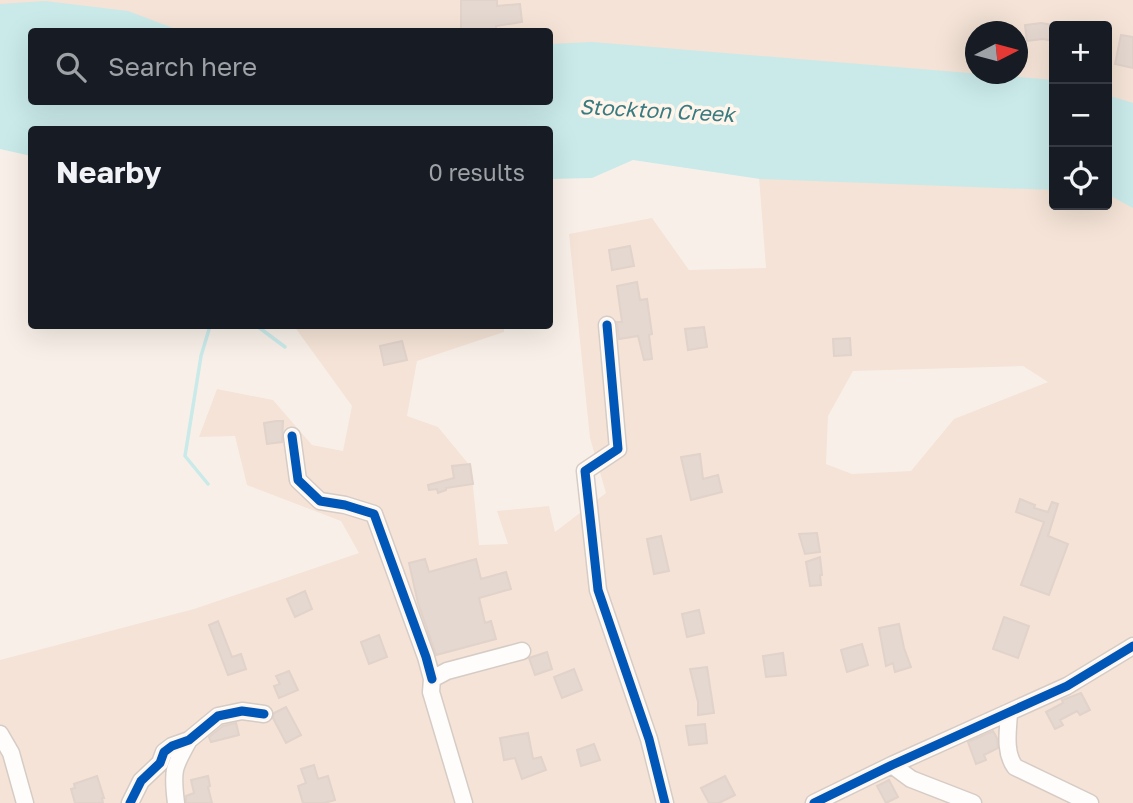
<!DOCTYPE html>
<meta charset="utf-8">
<style>
:root{--surface:#171b24;--page:#20242c;--text:#f1f3f6;--muted:#9ea1a6;--line:#363941}
body{margin:0;font-family:"Golos Text",sans-serif;background:var(--page);color:var(--text)}
.controls{position:absolute;right:21px;top:21px;display:grid;overflow:hidden;border-radius:7px;box-shadow:0 7px 28px #0002}
.controls button{width:63px;height:63px;display:grid;place-items:center;padding:0;border:0;border-bottom:2px solid var(--line);background:var(--surface);color:var(--text);font:35px sans-serif}
.compass{position:absolute;left:965px;top:21px;width:63px;height:63px;border-radius:50%;background:var(--surface);box-shadow:0 7px 28px #0002;rotate:84deg}
.list{margin:0;padding:0;list-style:none}
h2{display:flex;justify-content:space-between;align-items:center;height:91px;margin:0;padding:0 28px;font-size:30px}
h2 small{font-size:23px;font-weight:400;color:var(--muted)}
.icon{flex:none;width:38px;height:38px;fill:none;stroke:currentColor;stroke-width:2;stroke-linecap:round;stroke-linejoin:round}
.map{position:relative;flex:none;width:1133px;height:803px;overflow:hidden}
.search{position:absolute;background:var(--surface);box-shadow:0 7px 28px #0002;left:28px;top:28px;width:525px;height:77px;display:flex;align-items:center;gap:18px;box-sizing:border-box;padding:0 24px;border-radius:7px;color:var(--muted);font-size:26px}
.panel{position:absolute;background:var(--surface);box-shadow:0 7px 28px #0002;left:28px;top:126px;width:525px;height:203px;border-radius:7px}
.map>svg:first-child{display:block}
.residential{fill:#f4e3d6;fill-rule:evenodd}
.water{fill:#c9eae9}
.lines{fill:none;stroke-linecap:round;stroke-linejoin:round}
.stream{stroke:#c9eae9;stroke-width:3.5}
.building{fill:#e5d8d0;stroke:#e1d2ca;stroke-width:2}
.minor-casing{stroke:#d6ccc5;stroke-width:19}
.minor{stroke:#fefdfc;stroke-width:16}
.cycleway-casing{stroke:#fff5eb;stroke-width:13}
.cycleway{stroke:#0057b8;stroke-width:9}
.labels{text-anchor:middle;stroke-width:7;stroke-linejoin:round;paint-order:stroke}
.water-label{font-size:21px;font-style:italic;fill:#387b80;stroke:#fff5eb}
</style>
<div class="map">
<svg width="1133" height="803" viewBox="0 0 1133 803">
<rect width="100%" height="100%" fill="#f8f0e8"/>
<!-- residential -->
<path class="residential" d="M0 0H1133V803H0V660L194 609 359 553 341 521 247 485 235 436 199 437 217 389 273 400 312 445 343 451 352 406 294 326H504V332L417 361 407 416 438 427 471 467 479 545 508 544 497 511 549 506 555 532 606 493 590 438 569 234 652 218 689 270 766 268 752 86 550 79V32H32L0 35ZM1054 26H1107V205H1054ZM976 32H1018V74H976ZM1023 366 1048 382 954 419 911 471 852 474 826 464 828 416 853 371Z"/>
<!-- water -->
<path class="water" d="M45 1 128 11 181 31H208L32 32V102H550V44L592 42 1054 80V190L760 179 633 160 592 178 550 179V130H32L31 156 0 149V4Z
M1107 95 1133 103V208L1107 194Z"/>
<g class="lines">
<!-- stream -->
<path class="stream" d="M257 326 285 347
M208 484 185 456 201 356 210 326"/>
</g>
<!-- building -->
<path class="building" d="M461 0H497V6L520 4 522 22 496 26V32H461Z
M1041 23 1054 25V41L1043 39 1027 41 1025 25Z
M1121 35 1133 37V68L1115 64Z
M630 246 634 266 612 270 609 250Z
M637 282 640 300 647 299 652 334 649 335 652 359 644 360 638 336 619 339 617 322H622L617 286Z
M704 327 707 347 688 350 685 329Z
M850 338 851 355 834 356 833 339Z
M402 341 407 360 384 365 380 346Z
M276 421H283L282 442 267 444 264 423Z
M700 454 703 479 718 475 722 492 691 500 681 457Z
M470 464 473 484 446 488V490L438 493 437 489 429 490 428 485 454 478 452 466Z
M1020 499 1035 505 1034 508 1048 512 1052 502 1058 504 1048 536 1068 544 1049 595 1021 585 1044 522 1016 512Z
M817 533 820 552 805 554 799 534Z
M661 536 669 571 654 574 647 539Z
M820 557 822 575H820L821 585 810 586 806 562Z
M425 559 429 572 476 559 481 579 506 572 511 589 479 598 485 623 491 621 496 639 436 655 418 603 409 563Z
M305 591 312 609 295 617 287 599Z
M699 610 704 633 687 637 682 614Z
M1004 617 1029 626 1018 658 993 649Z
M218 621 232 657 241 654 246 669 228 675 209 625Z
M899 624 904 648 911 667 895 672 893 663 886 666 879 628Z
M379 635 387 657 369 664 361 642Z
M862 644 868 665 847 672 841 650Z
M547 652 552 669 535 675 529 658Z
M783 653 786 675 766 677 763 656Z
M707 667 714 713 698 715V702L690 669Z
M574 669 582 690 562 698 554 677Z
M289 671 298 690 279 698 274 686 280 684 276 676Z
M1081 693 1090 710 1080 715 1077 711 1060 720 1063 725 1055 729 1046 712 1063 703 1062 700Z
M286 707 301 735 286 743 273 718 274 713Z
M236 723 239 735 211 742 209 737 223 726Z
M705 724 707 743 689 745 686 726Z
M993 731 997 738 998 748 984 755 986 760 976 764 968 742Z
M528 733 533 759 541 757 546 770 522 779 515 758 504 760 500 738Z
M594 744 600 760 581 766 577 750Z
M314 765 318 779 328 776 335 800 324 803H303L298 786 306 783 301 769Z
M97 776 104 798H102L103 803H75L71 789 75 788 74 784Z
M208 776 210 786 208 787 212 803H186V796L194 793 191 780Z
M725 776 735 795 719 803H709L701 788Z
M889 780 898 797 886 803 877 786Z"/>
<g class="lines">
<!-- minor casing -->
<g class="minor-casing">
<path id="minor" d="M607 325 618 449 585 471 598 590 649 739 665 803
M292 436 298 480 320 501 345 505 374 514 426 657 432 679
M1009 713C1008 731 1004 752 1015 767L1090 803
M0 734 11 753 25 803
M892 765 911 779 973 803
M130 803 141 781 160 763 164 752 172 746 189 740 218 716 242 711 264 714
M176 803C172 771 173 768 189 740
M464 803 431 692 432 679 447 671 522 651
M814 803 892 765 1067 686 1133 646"/>
</g>
<!-- minor -->
<use href="#minor" class="minor"/>
<!-- cycleway casing -->
<g class="cycleway-casing">
<path id="cycleway" d="M607 325 618 449 585 471 598 590 649 739 665 803
M292 436 298 480 320 501 345 505 374 514 426 657 432 679
M130 803 141 781 160 763 164 752 172 746 189 740 218 716 242 711 264 714
M814 803 892 765 1067 686 1133 646"/>
</g>
<!-- cycleway -->
<use href="#cycleway" class="cycleway"/>
</g>
<g class="labels">
<!-- water labels -->
<g class="water-label">
<text transform="translate(657 111) rotate(3)" y="7">Stockton Creek</text>
</g>
</g>
</svg>
<div class="controls">
<button>+</button>
<button>−</button>
<button><svg class="icon" aria-label="locate" viewBox="0 0 24 24"><circle cx="12" cy="12" r="6"/><path d="M12 2v4M12 18v4M2 12h4M18 12h4"/></svg></button>
</div>
<svg class="compass" viewBox="-18 -18 36 36"><path d="M0-13l5 13h-10z" fill="#e53935"/><path d="M0 13l5-13h-10z" fill="#9ea1a6"/></svg>
<div class="search"><svg class="icon" aria-label="search" viewBox="0 0 24 24"><circle cx="10" cy="10" r="6"/><path d="M15 15l6 6"/></svg>Search here</div>
<section class="panel">
<h2>Nearby<small>0 results</small></h2>
<ul class="list">
</ul>
</section>
</div>
